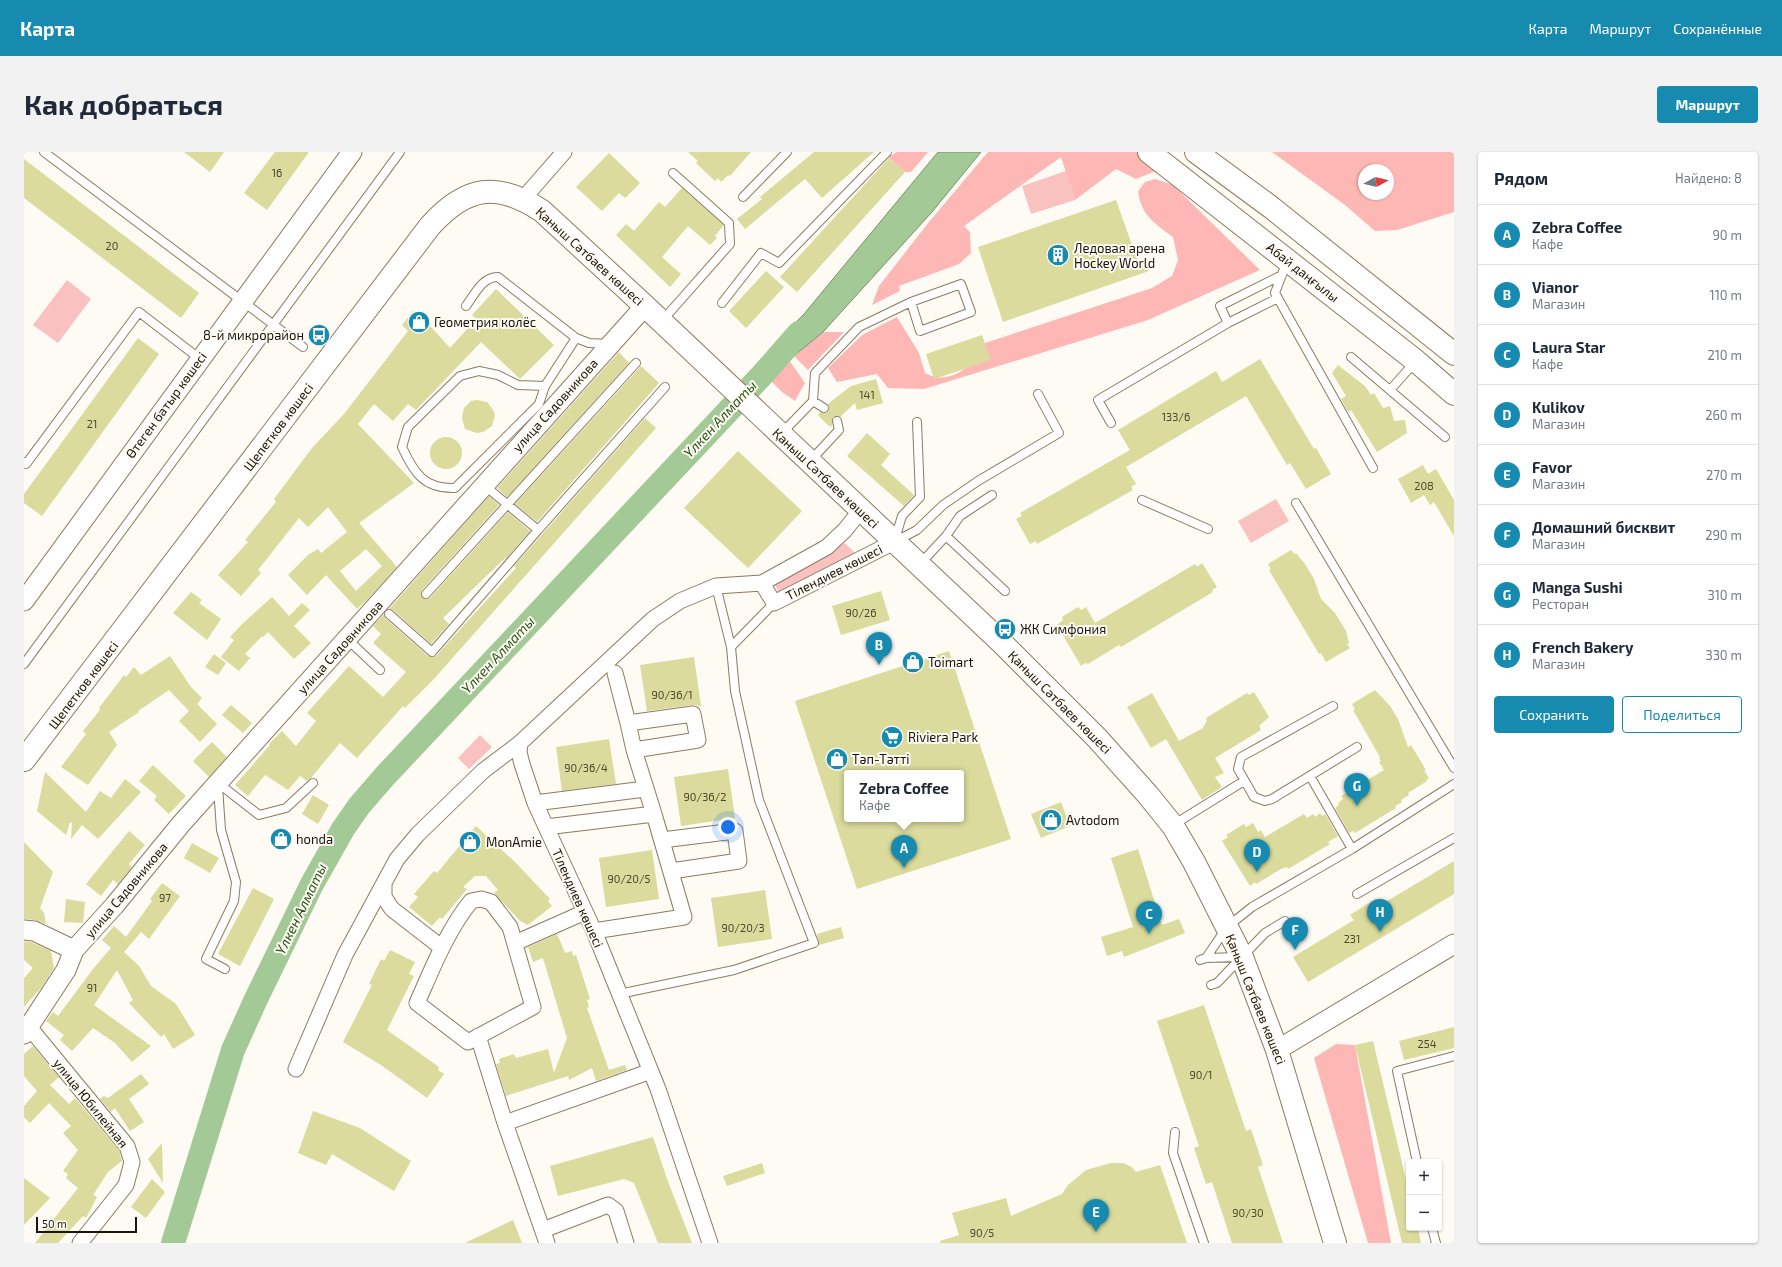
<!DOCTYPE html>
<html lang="ru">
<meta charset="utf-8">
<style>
:root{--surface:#fff;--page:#f2f2f3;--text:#1f2937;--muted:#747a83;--line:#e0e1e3;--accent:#178baf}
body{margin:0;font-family:"Exo 2",sans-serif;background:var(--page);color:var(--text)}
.controls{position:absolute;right:12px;bottom:12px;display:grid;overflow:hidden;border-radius:4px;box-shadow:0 1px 3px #0004}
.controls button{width:36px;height:36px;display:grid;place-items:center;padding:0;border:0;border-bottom:1px solid var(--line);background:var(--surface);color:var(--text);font:20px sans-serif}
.compass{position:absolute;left:1334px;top:12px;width:36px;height:36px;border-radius:50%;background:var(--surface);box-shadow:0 1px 3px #0004;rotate:82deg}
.scale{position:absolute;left:12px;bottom:10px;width:101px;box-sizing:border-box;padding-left:4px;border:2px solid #1a1409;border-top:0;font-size:11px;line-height:14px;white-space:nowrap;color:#1a1409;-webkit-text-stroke:3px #fefaf4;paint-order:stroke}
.you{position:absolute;left:704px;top:675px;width:14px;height:14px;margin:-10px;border:3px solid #fff;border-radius:50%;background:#1a73e8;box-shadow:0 0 0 6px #1a73e833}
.badge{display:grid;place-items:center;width:26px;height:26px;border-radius:50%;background:var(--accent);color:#fff;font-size:13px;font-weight:700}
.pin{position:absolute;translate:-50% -33px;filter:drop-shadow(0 1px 2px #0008)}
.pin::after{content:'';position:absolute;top:21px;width:14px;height:12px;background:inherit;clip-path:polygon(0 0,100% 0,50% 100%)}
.popup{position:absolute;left:820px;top:618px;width:120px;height:52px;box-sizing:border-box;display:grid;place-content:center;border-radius:4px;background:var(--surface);filter:drop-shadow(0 1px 3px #0005);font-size:13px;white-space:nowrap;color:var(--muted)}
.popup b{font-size:15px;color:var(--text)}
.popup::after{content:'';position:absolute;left:50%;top:100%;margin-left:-8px;border:8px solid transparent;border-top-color:var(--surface)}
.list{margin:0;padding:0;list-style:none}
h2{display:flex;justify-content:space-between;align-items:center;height:52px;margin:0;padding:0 16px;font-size:17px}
h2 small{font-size:13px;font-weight:400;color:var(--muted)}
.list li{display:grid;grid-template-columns:26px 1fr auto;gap:12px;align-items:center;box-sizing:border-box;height:60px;padding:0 16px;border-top:1px solid var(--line)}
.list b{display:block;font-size:15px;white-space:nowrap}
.list p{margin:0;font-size:13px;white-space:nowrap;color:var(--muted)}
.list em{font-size:13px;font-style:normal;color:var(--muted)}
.actions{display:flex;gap:8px;padding:12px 16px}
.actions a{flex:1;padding:9px 0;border:1px solid var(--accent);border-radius:4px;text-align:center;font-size:14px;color:var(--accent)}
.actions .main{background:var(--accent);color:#fff}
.map{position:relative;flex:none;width:1430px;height:1091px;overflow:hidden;border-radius:4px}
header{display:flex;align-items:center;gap:24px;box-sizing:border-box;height:56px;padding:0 20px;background:var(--accent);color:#fff}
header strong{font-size:19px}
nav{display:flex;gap:22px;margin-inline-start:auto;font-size:14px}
.intro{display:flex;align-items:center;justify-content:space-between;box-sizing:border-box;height:96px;padding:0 24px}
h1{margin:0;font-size:28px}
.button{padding:10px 18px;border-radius:4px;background:var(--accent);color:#fff;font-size:14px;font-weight:700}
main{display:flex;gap:24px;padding:0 24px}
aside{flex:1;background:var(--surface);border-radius:4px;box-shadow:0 1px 3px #0004}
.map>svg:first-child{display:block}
.green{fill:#f9c2c0}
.forest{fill:#fdb7b5;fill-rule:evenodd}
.water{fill:#a3c996;stroke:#7a936c}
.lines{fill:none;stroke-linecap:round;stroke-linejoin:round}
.river{stroke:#a3c996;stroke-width:24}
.building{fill:#dadb9c;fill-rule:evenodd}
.service-casing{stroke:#8c7b60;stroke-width:10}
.minor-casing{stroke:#8c7b60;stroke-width:17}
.tertiary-casing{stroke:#8c7b60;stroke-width:21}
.secondary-casing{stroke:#8c7b60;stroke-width:24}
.service{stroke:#fff;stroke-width:8}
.minor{stroke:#fff;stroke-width:15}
.tertiary{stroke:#fff;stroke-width:19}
.secondary{stroke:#fff;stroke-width:22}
.labels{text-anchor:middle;stroke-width:4;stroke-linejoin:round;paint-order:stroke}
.number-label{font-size:11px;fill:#4a462e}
.poi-label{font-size:13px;fill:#1a1409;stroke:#fefaf4;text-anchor:start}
.street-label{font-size:13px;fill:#1a1409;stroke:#fefaf4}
.water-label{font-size:14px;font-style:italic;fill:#265610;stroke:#fefaf4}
</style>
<header>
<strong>Карта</strong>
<nav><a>Карта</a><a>Маршрут</a><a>Сохранённые</a></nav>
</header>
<div class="intro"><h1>Как добраться</h1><a class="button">Маршрут</a></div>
<main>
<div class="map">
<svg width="1430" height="1091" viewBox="0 0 1430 1091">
<rect width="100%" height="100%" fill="#fefaf4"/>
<!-- green -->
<path class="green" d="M1042 19 1051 48 1007 62 998 34Z
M43 128 67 147 34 191 9 173Z
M1252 347 1265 369 1227 391 1214 369Z
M821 391 831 401 755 442 750 430Z
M456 583 468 595 445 617 434 606Z"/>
<!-- forest -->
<path class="forest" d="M873 0H904L887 20H881L864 5Z
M964 0H1114L1137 17 1112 27 1092 17 1051 48 1037 5 940 74 946 80 947 101 935 112 875 134 876 139 848 153 855 134 905 70Z
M1248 0H1430V60L1373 78 1351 79 1321 53ZM1340 18H1364V42H1340Z
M1131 27 1149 33 1236 118 1124 168 900 237 864 236 853 222 813 230 804 216 838 183 873 165 895 201 901 221C925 235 952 213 961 191L1128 136 1148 124 1154 108 1149 85C1130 71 1117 63 1114 39L1121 30Z
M799 180H820L784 218 770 204Z
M765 208 781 231 771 249 758 240 747 229Z
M1312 892 1331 893 1367 1091H1344L1290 906Z"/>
<!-- water -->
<path class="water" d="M914 0H957L908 60 799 180 760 212 745 198 780 162Z"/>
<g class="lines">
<!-- river -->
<path class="river" d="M149 1091 209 898 232 847 288 732 319 677 335 654 361 624 739 222 775 181"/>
</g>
<!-- building -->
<path class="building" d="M160 0H200L186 20Z
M251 0H285L243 58 220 41Z
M664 0H727L706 24 704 23 697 30 694 26 691 29 672 11 674 9Z
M790 0H850L798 46 781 27 721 77 713 67 738 47 736 45Z
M585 1 616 31 601 46 595 41 578 59 552 35Z
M865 6 881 20 773 140 756 125Z
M0 7 175 141 157 166 0 46Z
M658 36 700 73 691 84 693 86 686 93 664 74 638 105 657 122 646 135 592 83 602 72 610 79 635 50 641 55Z
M1092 48 1114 110 1121 108 1125 119 979 170 954 95Z
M742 119 760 135 722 176 705 159Z
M472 137 530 193 496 227 457 190 392 258 384 252 369 269 350 252 334 272 390 331 335 371 373 415 344 447 333 457 302 423 283 443 264 423 284 403 294 397 297 401 323 380 304 355 284 375 275 366 234 418 237 421 217 444 194 423 224 390 221 388 252 350 250 347 288 296 320 262 384 179 378 173 389 159 409 177 426 196 452 167 448 163ZM342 397 358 414 332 439 316 419Z
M958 183 967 208 910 227 902 202Z
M114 186 135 202 18 364 0 351V342Z
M595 200 605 211 483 345 473 336Z
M1236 207 1290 297 1292 296 1307 322 1282 337 1266 311 1263 313 1222 244 1102 315 1112 332 1107 335 1109 338 1013 392 1012 389 1006 392 992 367 998 364 996 361 1106 298 1094 278 1192 219 1198 230Z
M1314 213 1341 234 1347 243 1350 241 1359 256 1366 254 1370 269 1381 268 1383 281 1353 300 1327 258 1324 260 1317 247 1322 244 1308 221Z
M617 214 635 231 513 370 491 352Z
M852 227 859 251 833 258 831 251 816 265 812 264 809 265 808 273 806 275 794 263 796 260 803 261 805 257 804 252 827 234Z
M453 248 463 250 469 258 471 263 468 274 459 280 453 281 441 277 438 266 440 256 447 249Z
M621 266 632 276 409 528 381 556 379 554 333 606 316 591 287 626 283 629 276 624 264 638 241 623 224 644 211 633 246 593 245 592 258 579 272 594 292 569 283 561 325 514 359 545 382 520 349 491 357 482 349 474 360 462 361 466 404 504H412L492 416 490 414Z
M843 281 866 302 857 313 890 343 880 354 823 304Z
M406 301a16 16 0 1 1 32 0a16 16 0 1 1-32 0Z
M714 299 778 359 724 416 660 356Z
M1399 313 1404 322 1412 317 1430 348V384L1410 350 1406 353 1400 343 1387 351 1374 327Z
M465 344 475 353 398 438 397 443 399 446H406L484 360 506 379 482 407 481 406 419 466 425 472 407 492 369 458 365 457Z
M1267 398 1270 402 1272 401 1281 412 1290 427 1297 447 1311 461 1322 479 1325 491 1323 492 1326 496 1302 510 1297 501 1295 502 1245 418 1247 417 1244 412Z
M1178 411 1193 435 1188 438 1189 440 1097 495 1095 493 1064 512 1061 511 1057 514 1033 473 1039 468 1038 465 1054 455 1057 458 1062 455 1071 471 1171 412 1173 415Z
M857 439 866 468 817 483 808 454Z
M167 440 178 448 175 451 197 467 183 488 149 461Z
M248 445 265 464 278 451 286 458 270 474 287 491 270 507 244 480 239 485 238 484 221 502 226 506 215 519 197 505 210 488 206 485 217 473Z
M925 499 987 687 833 737 771 549ZM823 621H937V667H823Z
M190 502 202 511 194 523 181 515Z
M146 504 167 535 178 546 173 552 193 572 176 590 155 569 165 559 145 538 114 559 115 560 85 580 93 593 64 633 37 615 62 582 59 579 76 558 75 556 100 523 102 525 110 515 117 523Z
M670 505 677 554 668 553 623 559 616 513Z
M1351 538 1366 554 1374 567 1384 595 1387 593 1402 618 1400 619 1405 626 1402 628 1403 629 1384 641 1385 643 1377 648 1378 650 1371 654 1372 656 1331 681 1329 679 1325 681 1311 656 1315 653 1314 651 1319 647 1317 644 1360 618 1355 610 1357 609 1355 606 1356 605 1329 558 1331 557 1328 552Z
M1230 540 1245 565 1235 574 1237 578 1191 606 1200 621 1191 625 1198 635 1178 648 1142 587 1127 596 1103 555 1128 541 1155 589 1179 576 1183 568 1182 566 1223 541 1225 543Z
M207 553 228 571 219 581 198 563Z
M585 587 592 632 538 639 532 595Z
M188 590 203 605 185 625 169 609Z
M129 613 162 644 145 662 130 648 133 644 115 629Z
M704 617 711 666 657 674 650 625Z
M21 620 62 660 76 639 87 646 101 627 117 640 74 687 58 673 47 687 48 671 46 670 42 683 13 659Z
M289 643 305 653 294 672 278 662Z
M1037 650 1046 674 1017 686 1007 662Z
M1296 661 1298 664 1301 662 1314 684 1304 690 1306 692 1264 717 1263 715 1257 717 1232 732 1231 730 1226 734 1198 689 1204 685 1202 683 1220 672 1222 675 1229 671 1234 680 1237 678 1241 685 1280 662 1283 666 1289 662 1291 665Z
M452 674 491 710 526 747 524 749 528 754 504 773 496 769 470 741 474 738 462 724H451L439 735 443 737 418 767 416 765 408 774 385 755 394 745 390 742 410 719 413 721Z
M105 679 121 693 105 712 108 715 94 732 89 728 77 744 62 732Z
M0 690 29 720 16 756 20 761 22 772 11 768 0 767Z
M168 691 195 706 186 721 160 706Z
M1114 697 1138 773 1155 767 1161 781 1100 805 1098 799 1083 804 1077 785 1109 775 1087 706Z
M628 698 635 747 582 755 575 706Z
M1430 709V742L1284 830 1269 805 1330 768 1326 763 1351 747 1355 754Z
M138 731 156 744 125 787 117 780 100 800 115 814 127 834 152 852 171 883 149 897 140 882 137 885 105 851 109 848 93 818 70 853 127 894 108 910 91 891 69 876 48 899 36 888 40 883 22 869 29 860 34 864 69 817 87 796 78 788 90 774 102 785 128 749 126 747Z
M229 736 250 747 216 814 194 802Z
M741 738 748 787 694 795 687 746Z
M42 747 61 750 59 771 40 770Z
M817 775 820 786 795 793 793 782Z
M533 782 541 801 548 799 549 804 552 803 566 847 563 848 565 855 563 856 585 918 601 913 603 918 572 929 568 916 545 928 544 924 482 944 472 912 476 911 475 907 490 902 492 906 524 897 530 921 543 886 519 806 509 810 504 795Z
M0 789 7 790 27 799 30 816 17 836 0 855V826L9 816 0 808Z
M366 798 391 810 385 822 390 824 363 878 415 915 414 918 420 922 403 946 357 913 319 890 348 833 345 832 357 807 360 809Z
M1180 853 1222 979 1227 977 1239 1013 1234 1015 1259 1091H1208L1188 1030 1182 1032 1170 996 1175 994 1133 869Z
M1430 875V896L1380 908 1375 889Z
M1349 889 1385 1040V1076H1394L1397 1091H1378L1331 893Z
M9 894 35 925 26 933 45 952 51 946 95 998 98 1009 84 1020 69 1043 73 1045 62 1066 59 1064 34 1091H11L54 1036 42 1026 44 1022 39 1019 54 998 39 981 47 974 25 951 6 971 0 965V954L13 939 0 924V902Z
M117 922 125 932 105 947 120 970 106 979 91 956 87 960 76 947 80 944 84 946Z
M289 959 336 976 387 1009 370 1039 308 1002 302 1013 274 1001Z
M629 985 643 1027 668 1091H634L610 1031 600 1027 534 1044 526 1014Z
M138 991 139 1031 124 1007Z
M738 1011 741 1021 703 1034 699 1024Z
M1087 1011H1099L1108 1015 1112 1020 1136 1013 1163 1091H916V1089L935 1083 928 1061 982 1046 987 1064 1038 1042 1044 1033 1062 1018Z
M0 1026 26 1046 0 1073Z
M128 1027 141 1040 122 1066 107 1055Z
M489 1068 498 1091H441Z"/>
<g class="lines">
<!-- service casing -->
<g class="service-casing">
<path id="service" d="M20 0 279 195
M719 45 763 0
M1263 109 1251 141 1349 316
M1254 146 1204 171 1196 154 1258 123
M698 151 737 101 755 111 863 0
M442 154C451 142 458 125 474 125L552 186 565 191 585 192
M638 169 706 92 705 71 649 21
M1327 205 1421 285
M521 234 494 233 474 223 455 219 436 224 384 275 378 295C390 321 400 337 431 336L515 252 521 234 552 186
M1366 238 1391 210
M789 249 791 221 835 175 887 150 937 132 947 160 896 179 887 150
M1087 271 1074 248 1204 171
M757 282 789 249 800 256
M787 308 815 278 813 269
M0 310 2 312 115 160 176 207
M968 343 936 364 922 384 981 439
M1118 348 1184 377
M1272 351 1430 616
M514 378 641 235
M871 387 878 364 896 345 893 270
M872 389 893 378 919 353 954 329 1035 281 1014 242
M896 412 922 384
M402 442 612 211
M365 462 408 500 514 378 460 333
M323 487 356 518
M707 495 750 451
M0 512 376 0
M1309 554 1217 605 1214 617 1230 645 1241 649 1248 647 1333 595
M1286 624 1328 697
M194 631 235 663 262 656 289 631
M194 634 197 678 212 730 210 749 182 807 201 817
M1149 673 1220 629
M1333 742 1430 686
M1182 806 1203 775 1228 755 1328 697 1430 632
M1176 808 1182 806 1215 805
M1187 833 1193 831 1241 781 1261 769
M595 842 710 818 790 791 735 648 711 539 707 495 692 434
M1151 980 1149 1001 1180 1091
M1393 1010 1373 919 1430 904
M1408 1076 1412 1091"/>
</g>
<!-- minor casing -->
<g class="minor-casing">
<path id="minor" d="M499 47 540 0
M738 431 750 451 870 390
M591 521 604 571 669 562 674 588 610 598 630 662
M604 571 610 598
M511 651 621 637
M522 675 630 662 660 765 570 779
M638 688 711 679 715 709 647 719
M360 731V745L368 757 417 795
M457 747 467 750 486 775 509 855 444 890 393 851C409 815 423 779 447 749Z
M491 791 561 760
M5 875 103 994 108 1010 102 1033 56 1091
M454 884 481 971 523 1091
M272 917 321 803 373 707 394 682 459 619 496 591
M481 971 627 919
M519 1078 584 1053 592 1059 602 1091
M686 1091 634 937 570 779 511 651 498 612 495 600 496 591 629 467 656 449 692 434 738 431 803 395 821 378 836 359"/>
</g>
<!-- tertiary casing -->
<g class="tertiary-casing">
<path id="tertiary" d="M0 449 328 0
M0 778 10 779 50 798
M0 882 42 818 50 798 90 754 157 672 621 154
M1253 898 1430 792"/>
</g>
<!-- secondary casing -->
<g class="secondary-casing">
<path id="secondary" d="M1125 0 1392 209 1430 242
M1172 0 1248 56 1430 202
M0 608 406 74C442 34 473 29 518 59L621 154 977 490 1073 586 1124 643 1149 674 1170 710 1218 805 1253 898 1311 1091"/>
</g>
<!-- service -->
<use href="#service" class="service"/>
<!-- minor -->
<use href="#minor" class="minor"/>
<!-- tertiary -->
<use href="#tertiary" class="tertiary"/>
<!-- secondary -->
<use href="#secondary" class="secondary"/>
</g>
<!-- icons -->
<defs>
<g id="building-disc" transform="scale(1.15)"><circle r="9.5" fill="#178baf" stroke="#fefaf4"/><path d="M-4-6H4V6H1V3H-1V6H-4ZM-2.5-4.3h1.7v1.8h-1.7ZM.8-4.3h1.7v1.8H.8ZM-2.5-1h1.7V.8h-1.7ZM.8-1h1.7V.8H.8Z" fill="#fff"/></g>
<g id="shop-disc" transform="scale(1.15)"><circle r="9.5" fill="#178baf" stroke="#fefaf4"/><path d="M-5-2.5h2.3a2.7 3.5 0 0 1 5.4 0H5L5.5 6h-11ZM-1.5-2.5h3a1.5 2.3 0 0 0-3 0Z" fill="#fff"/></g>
<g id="bus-disc" transform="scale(1.15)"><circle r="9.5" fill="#178baf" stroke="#fefaf4"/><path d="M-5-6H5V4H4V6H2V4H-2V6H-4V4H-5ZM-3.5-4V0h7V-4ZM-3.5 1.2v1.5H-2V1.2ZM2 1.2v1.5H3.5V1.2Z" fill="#fff"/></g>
<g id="supermarket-disc" transform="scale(1.15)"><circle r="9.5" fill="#178baf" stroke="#fefaf4"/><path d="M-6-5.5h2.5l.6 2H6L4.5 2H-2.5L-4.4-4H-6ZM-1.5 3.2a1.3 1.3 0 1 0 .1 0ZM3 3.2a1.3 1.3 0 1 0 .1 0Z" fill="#fff"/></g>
</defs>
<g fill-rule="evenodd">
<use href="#building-disc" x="1034" y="103"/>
<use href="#shop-disc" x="395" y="170"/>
<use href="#bus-disc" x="295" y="183"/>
<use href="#bus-disc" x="981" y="477"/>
<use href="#shop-disc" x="889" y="510"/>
<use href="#supermarket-disc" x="868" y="585"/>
<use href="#shop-disc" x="813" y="607"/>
<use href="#shop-disc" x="1027" y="668"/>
<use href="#shop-disc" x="257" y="687"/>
<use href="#shop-disc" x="446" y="690"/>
</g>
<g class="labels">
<!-- number labels -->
<g class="number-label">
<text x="253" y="25">16</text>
<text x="88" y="98">20</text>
<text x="843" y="247">141</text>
<text x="1152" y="269">133/6</text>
<text x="68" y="276">21</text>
<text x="1400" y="338">208</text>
<text x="837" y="465">90/26</text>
<text x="648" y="547">90/36/1</text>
<text x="562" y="620">90/36/4</text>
<text x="681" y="649">90/36/2</text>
<text x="605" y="731">90/20/5</text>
<text x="141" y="750">97</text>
<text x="719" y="780">90/20/3</text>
<text x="1328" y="791">231</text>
<text x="68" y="840">91</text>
<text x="1403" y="896">254</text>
<text x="1177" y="927">90/1</text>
<text x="1224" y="1065">90/30</text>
<text x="958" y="1085">90/5</text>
</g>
<!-- poi labels -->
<g class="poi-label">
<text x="1050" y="101">Ледовая арена<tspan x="1050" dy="15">Hockey World</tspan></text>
<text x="410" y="175">Геометрия колёс</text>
<text x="280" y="188" text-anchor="end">8-й микрорайон</text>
<text x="996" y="482">ЖК Симфония</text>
<text x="904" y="515">Toimart</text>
<text x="884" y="590">Riviera Park</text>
<text x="828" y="612">Тәп-Тәтті</text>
<text x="1042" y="673">Avtodom</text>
<text x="272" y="692">honda</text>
<text x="462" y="695">MonAmie</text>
</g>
<!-- street labels -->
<g class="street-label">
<text transform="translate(566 104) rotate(42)" y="5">Қаныш Сәтбаев көшесі</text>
<text transform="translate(1279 120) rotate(38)" y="5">Абай даңғылы</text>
<text transform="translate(142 253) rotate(-54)" y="5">Өтеген батыр көшесі</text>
<text transform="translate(531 253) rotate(-48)" y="5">улица Садовникова</text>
<text transform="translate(254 275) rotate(-53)" y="5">Щепетков көшесі</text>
<text transform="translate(802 326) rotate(43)" y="5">Қаныш Сәтбаев көшесі</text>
<text transform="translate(810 420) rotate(-27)" y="5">Тілендиев көшесі</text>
<text transform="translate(316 495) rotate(-48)" y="5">улица Садовникова</text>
<text transform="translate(59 533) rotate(-53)" y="5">Щепетков көшесі</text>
<text transform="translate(1036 550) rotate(45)" y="5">Қаныш Сәтбаев көшесі</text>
<text transform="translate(102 738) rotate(-50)" y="5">улица Садовникова</text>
<text transform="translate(554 746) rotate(66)" y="5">Тілендиев көшесі</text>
<text transform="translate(1232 847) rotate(68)" y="5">Қаныш Сәтбаев көшесі</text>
<text transform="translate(67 951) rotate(51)" y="5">улица Юбилейная</text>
</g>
<!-- water labels -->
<g class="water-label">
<text transform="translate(696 267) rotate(-47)" y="5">Үлкен Алматы</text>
<text transform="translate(474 503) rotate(-47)" y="5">Үлкен Алматы</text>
<text transform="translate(277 757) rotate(-64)" y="5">Үлкен Алматы</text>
</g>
</g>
</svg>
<div class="controls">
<button>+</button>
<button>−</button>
</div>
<svg class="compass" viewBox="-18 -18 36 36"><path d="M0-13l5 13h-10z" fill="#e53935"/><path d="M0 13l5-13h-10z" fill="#747a83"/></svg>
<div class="scale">50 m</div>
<div class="you"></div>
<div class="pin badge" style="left:880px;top:716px">A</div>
<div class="popup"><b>Zebra Coffee</b>Кафе</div>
<div class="pin badge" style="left:855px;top:513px">B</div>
<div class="pin badge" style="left:1125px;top:782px">C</div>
<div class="pin badge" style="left:1233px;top:720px">D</div>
<div class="pin badge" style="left:1072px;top:1080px">E</div>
<div class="pin badge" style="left:1271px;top:798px">F</div>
<div class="pin badge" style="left:1333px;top:654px">G</div>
<div class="pin badge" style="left:1356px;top:780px">H</div>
</div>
<aside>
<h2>Рядом<small>Найдено: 8</small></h2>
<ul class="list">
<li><span class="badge">A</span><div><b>Zebra Coffee</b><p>Кафе</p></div><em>90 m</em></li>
<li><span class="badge">B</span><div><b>Vianor</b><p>Магазин</p></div><em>110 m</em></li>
<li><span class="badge">C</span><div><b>Laura Star</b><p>Кафе</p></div><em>210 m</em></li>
<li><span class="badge">D</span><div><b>Kulikov</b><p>Магазин</p></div><em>260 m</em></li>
<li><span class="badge">E</span><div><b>Favor</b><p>Магазин</p></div><em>270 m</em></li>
<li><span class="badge">F</span><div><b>Домашний бисквит</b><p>Магазин</p></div><em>290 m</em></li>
<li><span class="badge">G</span><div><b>Manga Sushi</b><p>Ресторан</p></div><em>310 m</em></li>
<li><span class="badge">H</span><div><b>French Bakery</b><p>Магазин</p></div><em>330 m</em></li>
</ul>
<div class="actions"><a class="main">Сохранить</a><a>Поделиться</a></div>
</aside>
</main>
